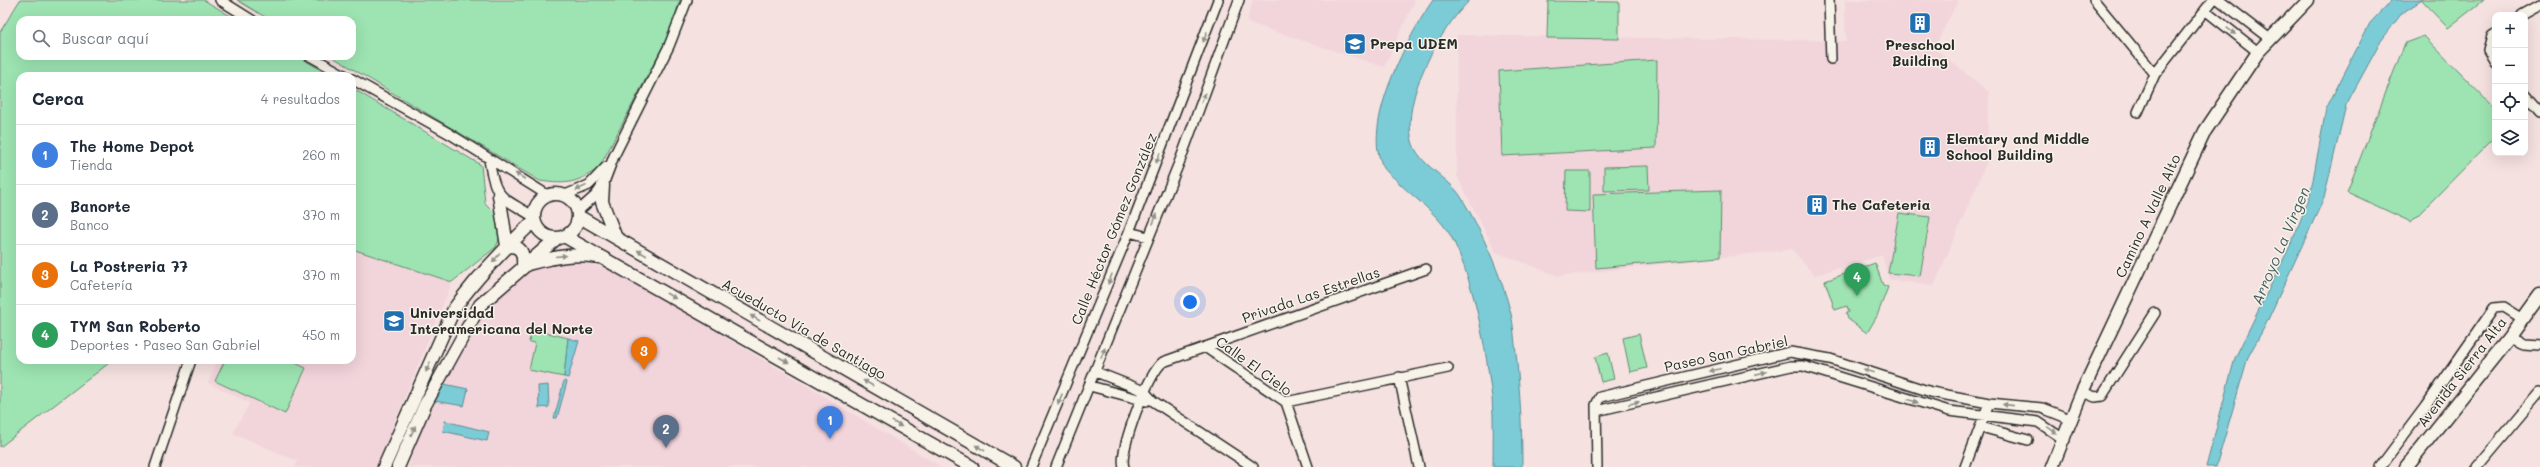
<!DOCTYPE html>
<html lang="es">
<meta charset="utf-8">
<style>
:root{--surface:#fff;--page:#f2f2f3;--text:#1f2937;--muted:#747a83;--line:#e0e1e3;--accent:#0f766e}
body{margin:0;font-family:Mali,sans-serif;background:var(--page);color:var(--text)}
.controls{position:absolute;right:12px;top:12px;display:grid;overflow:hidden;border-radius:8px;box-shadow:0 4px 16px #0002}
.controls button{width:36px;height:36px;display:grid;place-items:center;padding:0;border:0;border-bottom:1px solid var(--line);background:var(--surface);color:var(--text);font:20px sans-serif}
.you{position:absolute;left:1190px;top:302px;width:14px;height:14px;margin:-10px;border:3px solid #fff;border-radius:50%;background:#1a73e8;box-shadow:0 0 0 6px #1a73e833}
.badge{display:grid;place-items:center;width:26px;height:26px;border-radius:50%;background:var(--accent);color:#fff;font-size:13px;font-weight:700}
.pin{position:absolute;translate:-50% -33px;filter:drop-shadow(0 1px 2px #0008)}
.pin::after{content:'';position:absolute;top:21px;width:14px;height:12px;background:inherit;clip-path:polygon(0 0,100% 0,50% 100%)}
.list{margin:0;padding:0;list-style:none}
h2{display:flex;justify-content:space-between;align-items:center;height:52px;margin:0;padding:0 16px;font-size:17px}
h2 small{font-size:13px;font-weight:400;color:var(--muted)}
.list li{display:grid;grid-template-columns:26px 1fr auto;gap:12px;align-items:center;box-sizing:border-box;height:60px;padding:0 16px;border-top:1px solid var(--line)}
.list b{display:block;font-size:15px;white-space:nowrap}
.list p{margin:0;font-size:13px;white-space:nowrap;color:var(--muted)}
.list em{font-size:13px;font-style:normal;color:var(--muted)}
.icon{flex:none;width:22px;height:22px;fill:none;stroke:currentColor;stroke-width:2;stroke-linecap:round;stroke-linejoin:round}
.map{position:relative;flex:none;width:2540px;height:467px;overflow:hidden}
.search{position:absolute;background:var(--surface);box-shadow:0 4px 16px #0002;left:16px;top:16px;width:340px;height:44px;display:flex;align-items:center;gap:10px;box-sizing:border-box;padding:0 14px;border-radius:12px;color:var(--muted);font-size:15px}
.panel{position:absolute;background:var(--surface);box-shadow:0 4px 16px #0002;left:16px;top:72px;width:340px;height:292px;border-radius:12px}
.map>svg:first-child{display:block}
.built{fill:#f2d4db}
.green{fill:#9de4b2;stroke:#64886e}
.water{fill:#7cccd7;stroke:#5c8c92}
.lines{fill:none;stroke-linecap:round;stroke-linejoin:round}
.street-casing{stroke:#2b2b2b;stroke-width:12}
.secondary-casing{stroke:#2b2b2b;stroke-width:15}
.street{stroke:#f7f3e8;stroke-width:9}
.secondary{stroke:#f7f3e8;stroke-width:12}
.oneway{fill:#918f8a}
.labels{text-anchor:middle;stroke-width:3;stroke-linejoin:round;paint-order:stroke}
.poi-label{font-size:14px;font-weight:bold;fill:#2b2b2b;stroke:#f7f3e8;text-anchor:start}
.street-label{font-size:14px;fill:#2b2b2b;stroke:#f7f3e8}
.water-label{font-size:15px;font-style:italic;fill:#435b5f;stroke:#f7f3e8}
</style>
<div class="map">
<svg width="2540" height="467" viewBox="0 0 2540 467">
<rect width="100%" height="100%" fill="#f4e1e0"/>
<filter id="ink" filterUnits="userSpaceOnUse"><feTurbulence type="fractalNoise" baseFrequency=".025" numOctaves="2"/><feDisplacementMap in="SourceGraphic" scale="8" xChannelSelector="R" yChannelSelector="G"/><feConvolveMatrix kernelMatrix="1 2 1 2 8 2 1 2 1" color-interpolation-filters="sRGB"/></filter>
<g filter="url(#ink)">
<!-- built -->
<path class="built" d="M1253 0H1415L1384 67 1247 22Z
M1845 0H1958L1934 48 1989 92 1986 163 1934 286 1889 279 1882 255 1814 275 1792 249 1559 276 1496 252 1457 176V35L1846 41Z
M352 249 452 282 376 467H295L298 461 233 433 250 403 208 383 218 360H352Z
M579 260 610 270 649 291 941 467H409L423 422 452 365 490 303 523 275 545 264Z"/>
<!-- green -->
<path class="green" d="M20 0H204L237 20H20V56H298L331 76H20V360H113L0 447V32Z
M237 0H680L670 33 599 168C577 183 567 185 540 181L331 56H352V20H270Z
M2421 0H2484L2448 28Z
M1548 1 1619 2V39L1547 38Z
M2424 36 2495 109V137L2411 222 2347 192 2405 43Z
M1657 60 1656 148 1502 156 1499 71Z
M352 88 481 165 485 203 497 215 501 235 496 247 452 282 352 249Z
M1648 166 1649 190 1604 191V167Z
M1566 171H1590V212L1565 211Z
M1721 190 1720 257 1596 268 1593 194Z
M1899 213 1930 217 1920 276 1888 273Z
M1875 263 1883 285 1888 287 1877 316 1867 333 1848 319 1846 313 1849 312 1847 306 1835 310 1825 281Z
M532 329 568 338 564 377 529 370 535 343 529 342Z
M1639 334 1647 368 1630 372 1623 338Z
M1608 353 1614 379 1601 382 1595 357Z
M225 360H289L306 368 285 414 215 381Z"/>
<!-- water -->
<path class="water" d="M1433 0H1470C1440 29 1401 98 1412 141 1418 165 1449 177 1461 197 1481 229 1502 277 1511 314 1514 326 1514 340 1516 353 1520 391 1522 428 1522 467H1493C1493 444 1494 420 1492 398 1486 349 1475 286 1454 242 1442 217 1419 202 1399 183 1395 178 1387 173 1384 168 1359 127 1409 35 1433 0Z
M2392 0H2422L2402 13 2381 41 2346 105 2324 198 2265 326 2248 357 2216 467H2206L2235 358 2292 242 2310 196 2326 109 2370 23Z
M568 338 579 341 568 378 564 377Z
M564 381 567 382 557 418H554Z
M444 384 468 389 464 406 435 401Z
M548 385 549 407 539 408 538 386Z
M445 421 489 432 487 441 443 431Z"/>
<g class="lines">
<!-- street casing -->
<g class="street-casing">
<path id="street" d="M220 0 252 20
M1829 0 1831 59
M2094 0 2155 74
M2219 0 2270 39
M2205 10 2258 52
M2522 15 2540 5
M2495 34 2492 36 2488 50 2495 62
M310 56 346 76
M352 79 450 134 549 196
M2525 95 2540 112
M2138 112 2155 74 2213 0
M489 159C495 200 501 196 534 217
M563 196 589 185 606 167
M577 212 596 195 603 185 614 156 669 46 687 0
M1129 232 1148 237
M2509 338 2524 344 2540 345
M1205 347 1286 402 1308 467
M1096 372 1144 391 1153 401 1253 467
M1399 377 1419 467
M1090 386 1146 401
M2082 392 2095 397 2102 396 2155 313
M1286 402 1448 368
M1596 411 1791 366H1803L1949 411 2038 422 2065 440
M1981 427 2028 440
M155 467 191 360
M1031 467 1129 232 1218 0
M1056 467 1181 158 1239 0
M1124 467C1118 452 1149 371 1163 362L1426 269
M1597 467 1596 405 1600 397 1790 352 1830 359 1931 392 1989 403 2042 408 2072 420
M1965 467 1989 403
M2380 467 2425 407 2494 308 2504 307 2523 319
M2477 467 2540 392"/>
</g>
<!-- secondary casing -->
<g class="secondary-casing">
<path id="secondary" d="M603 185 602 202 616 238
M534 216a22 22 0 1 1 44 0a22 22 0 1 1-44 0Z
M499 195 507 246C521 245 524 253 523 265 548 259 572 252 598 257
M578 216 1014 467
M564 236 972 467
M384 467 454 309C477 276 505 248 534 221
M398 467 425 405 480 305 557 238
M2052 467 2082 392 2205 131 2258 52 2308 0
M2406 467 2509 338 2540 295"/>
</g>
<!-- street -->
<use href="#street" class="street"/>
<!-- secondary -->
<use href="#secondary" class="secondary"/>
</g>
<!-- one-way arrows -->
<defs><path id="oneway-solid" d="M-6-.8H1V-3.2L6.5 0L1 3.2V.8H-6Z"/></defs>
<g class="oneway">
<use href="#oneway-solid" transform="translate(2231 31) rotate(38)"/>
<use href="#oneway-solid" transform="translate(1205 37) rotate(110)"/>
<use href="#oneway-solid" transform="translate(1203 98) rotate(-70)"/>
<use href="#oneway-solid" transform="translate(1158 158) rotate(111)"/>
<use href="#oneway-solid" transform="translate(520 176) rotate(-147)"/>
<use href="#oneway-solid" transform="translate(581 188) rotate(156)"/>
<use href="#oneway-solid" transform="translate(1155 219) rotate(-67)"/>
<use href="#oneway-solid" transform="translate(642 253) rotate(-150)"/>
<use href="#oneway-solid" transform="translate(561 256) rotate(-5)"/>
<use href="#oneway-solid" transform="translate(496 258) rotate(131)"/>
<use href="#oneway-solid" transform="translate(1110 279) rotate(112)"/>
<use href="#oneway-solid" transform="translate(671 296) rotate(30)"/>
<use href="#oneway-solid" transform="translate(755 318) rotate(-150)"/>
<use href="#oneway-solid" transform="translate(1103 353) rotate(-69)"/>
<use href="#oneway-solid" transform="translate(784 360) rotate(30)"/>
<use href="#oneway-solid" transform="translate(428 367) rotate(113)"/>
<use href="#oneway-solid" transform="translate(1715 370) rotate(166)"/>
<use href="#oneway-solid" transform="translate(1868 371) rotate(-162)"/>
<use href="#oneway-solid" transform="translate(1761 373) rotate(-13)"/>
<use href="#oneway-solid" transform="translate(868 383) rotate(-150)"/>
<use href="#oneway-solid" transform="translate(1060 399) rotate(113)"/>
<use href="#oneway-solid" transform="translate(1913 401) rotate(20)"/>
<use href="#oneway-solid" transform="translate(1634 403) rotate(-13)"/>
<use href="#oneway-solid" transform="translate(2008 405) rotate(-174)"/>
<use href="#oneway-solid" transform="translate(897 424) rotate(30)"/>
<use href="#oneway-solid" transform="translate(2052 430) rotate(35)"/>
<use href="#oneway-solid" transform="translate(413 431) rotate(-65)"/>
<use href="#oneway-solid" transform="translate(980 448) rotate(-150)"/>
</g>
</g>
<!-- icons -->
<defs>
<g id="building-square" transform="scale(1.15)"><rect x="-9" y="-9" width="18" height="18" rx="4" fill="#1f6fb2" stroke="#f7f3e8"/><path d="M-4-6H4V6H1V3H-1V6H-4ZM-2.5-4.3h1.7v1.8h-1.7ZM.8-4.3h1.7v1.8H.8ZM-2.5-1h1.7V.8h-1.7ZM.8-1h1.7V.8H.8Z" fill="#fff"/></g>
<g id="school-square" transform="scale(1.15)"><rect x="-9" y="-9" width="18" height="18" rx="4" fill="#1f6fb2" stroke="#f7f3e8"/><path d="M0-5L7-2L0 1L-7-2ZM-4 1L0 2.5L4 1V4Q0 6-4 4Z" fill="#fff"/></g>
<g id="university-square" transform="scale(1.15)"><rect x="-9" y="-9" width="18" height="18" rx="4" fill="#1f6fb2" stroke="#f7f3e8"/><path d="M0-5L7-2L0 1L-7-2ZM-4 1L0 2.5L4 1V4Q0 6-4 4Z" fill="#fff"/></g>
</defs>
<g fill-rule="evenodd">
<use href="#building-square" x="1920" y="23"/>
<use href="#school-square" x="1355" y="44"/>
<use href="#building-square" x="1930" y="147"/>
<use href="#building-square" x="1817" y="205"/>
<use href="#university-square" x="394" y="321"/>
</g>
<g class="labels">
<!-- poi labels -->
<g class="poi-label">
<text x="1370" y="49">Prepa UDEM</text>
<text x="1920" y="50" text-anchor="middle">Preschool<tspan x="1920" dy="16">Building</tspan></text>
<text x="1946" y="144">Elemtary and Middle<tspan x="1946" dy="16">School Building</tspan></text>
<text x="1832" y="210">The Cafeteria</text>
<text x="410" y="318">Universidad<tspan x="410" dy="16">Interamericana del Norte</tspan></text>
</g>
<!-- street labels -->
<g class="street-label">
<text transform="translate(2148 216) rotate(-65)" y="5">Camino A Valle Alto</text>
<text transform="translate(1114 229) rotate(-68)" y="5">Calle Héctor Gómez González</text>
<text transform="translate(1311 295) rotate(-19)" y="5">Privada Las Estrellas</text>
<text transform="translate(804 329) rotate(30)" y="5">Acueducto Vía de Santiago</text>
<text transform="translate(1726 354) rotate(-12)" y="5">Paseo San Gabriel</text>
<text transform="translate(1254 366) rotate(36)" y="5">Calle El Cielo</text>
<text transform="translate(2462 372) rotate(-52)" y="5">Avenida Sierra Alta</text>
</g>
<!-- water labels -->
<g class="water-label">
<text transform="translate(2281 246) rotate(-67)" y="5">Arroyo La Virgen</text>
</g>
</g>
</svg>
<div class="controls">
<button>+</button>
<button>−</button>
<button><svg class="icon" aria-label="locate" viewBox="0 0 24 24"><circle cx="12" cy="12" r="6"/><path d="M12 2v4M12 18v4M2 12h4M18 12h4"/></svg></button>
<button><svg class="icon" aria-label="layers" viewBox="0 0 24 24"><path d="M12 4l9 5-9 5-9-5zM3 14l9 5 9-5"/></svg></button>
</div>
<div class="you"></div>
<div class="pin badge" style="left:830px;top:439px;background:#3f7fe0">1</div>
<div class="pin badge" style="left:666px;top:448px;background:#5c6f8a">2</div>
<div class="pin badge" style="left:644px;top:370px;background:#e8710a">3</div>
<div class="pin badge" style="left:1857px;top:296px;background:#2e9e5b">4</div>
<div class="search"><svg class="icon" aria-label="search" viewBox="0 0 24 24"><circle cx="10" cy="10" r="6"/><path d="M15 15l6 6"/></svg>Buscar aquí</div>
<section class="panel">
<h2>Cerca<small>4 resultados</small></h2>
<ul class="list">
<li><span class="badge" style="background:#3f7fe0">1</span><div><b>The Home Depot</b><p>Tienda</p></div><em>260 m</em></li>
<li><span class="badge" style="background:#5c6f8a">2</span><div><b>Banorte</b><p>Banco</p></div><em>370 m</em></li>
<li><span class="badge" style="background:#e8710a">3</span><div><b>La Postreria 77</b><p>Cafetería</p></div><em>370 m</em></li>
<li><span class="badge" style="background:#2e9e5b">4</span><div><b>TYM San Roberto</b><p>Deportes · Paseo San Gabriel</p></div><em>450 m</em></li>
</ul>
</section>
</div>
